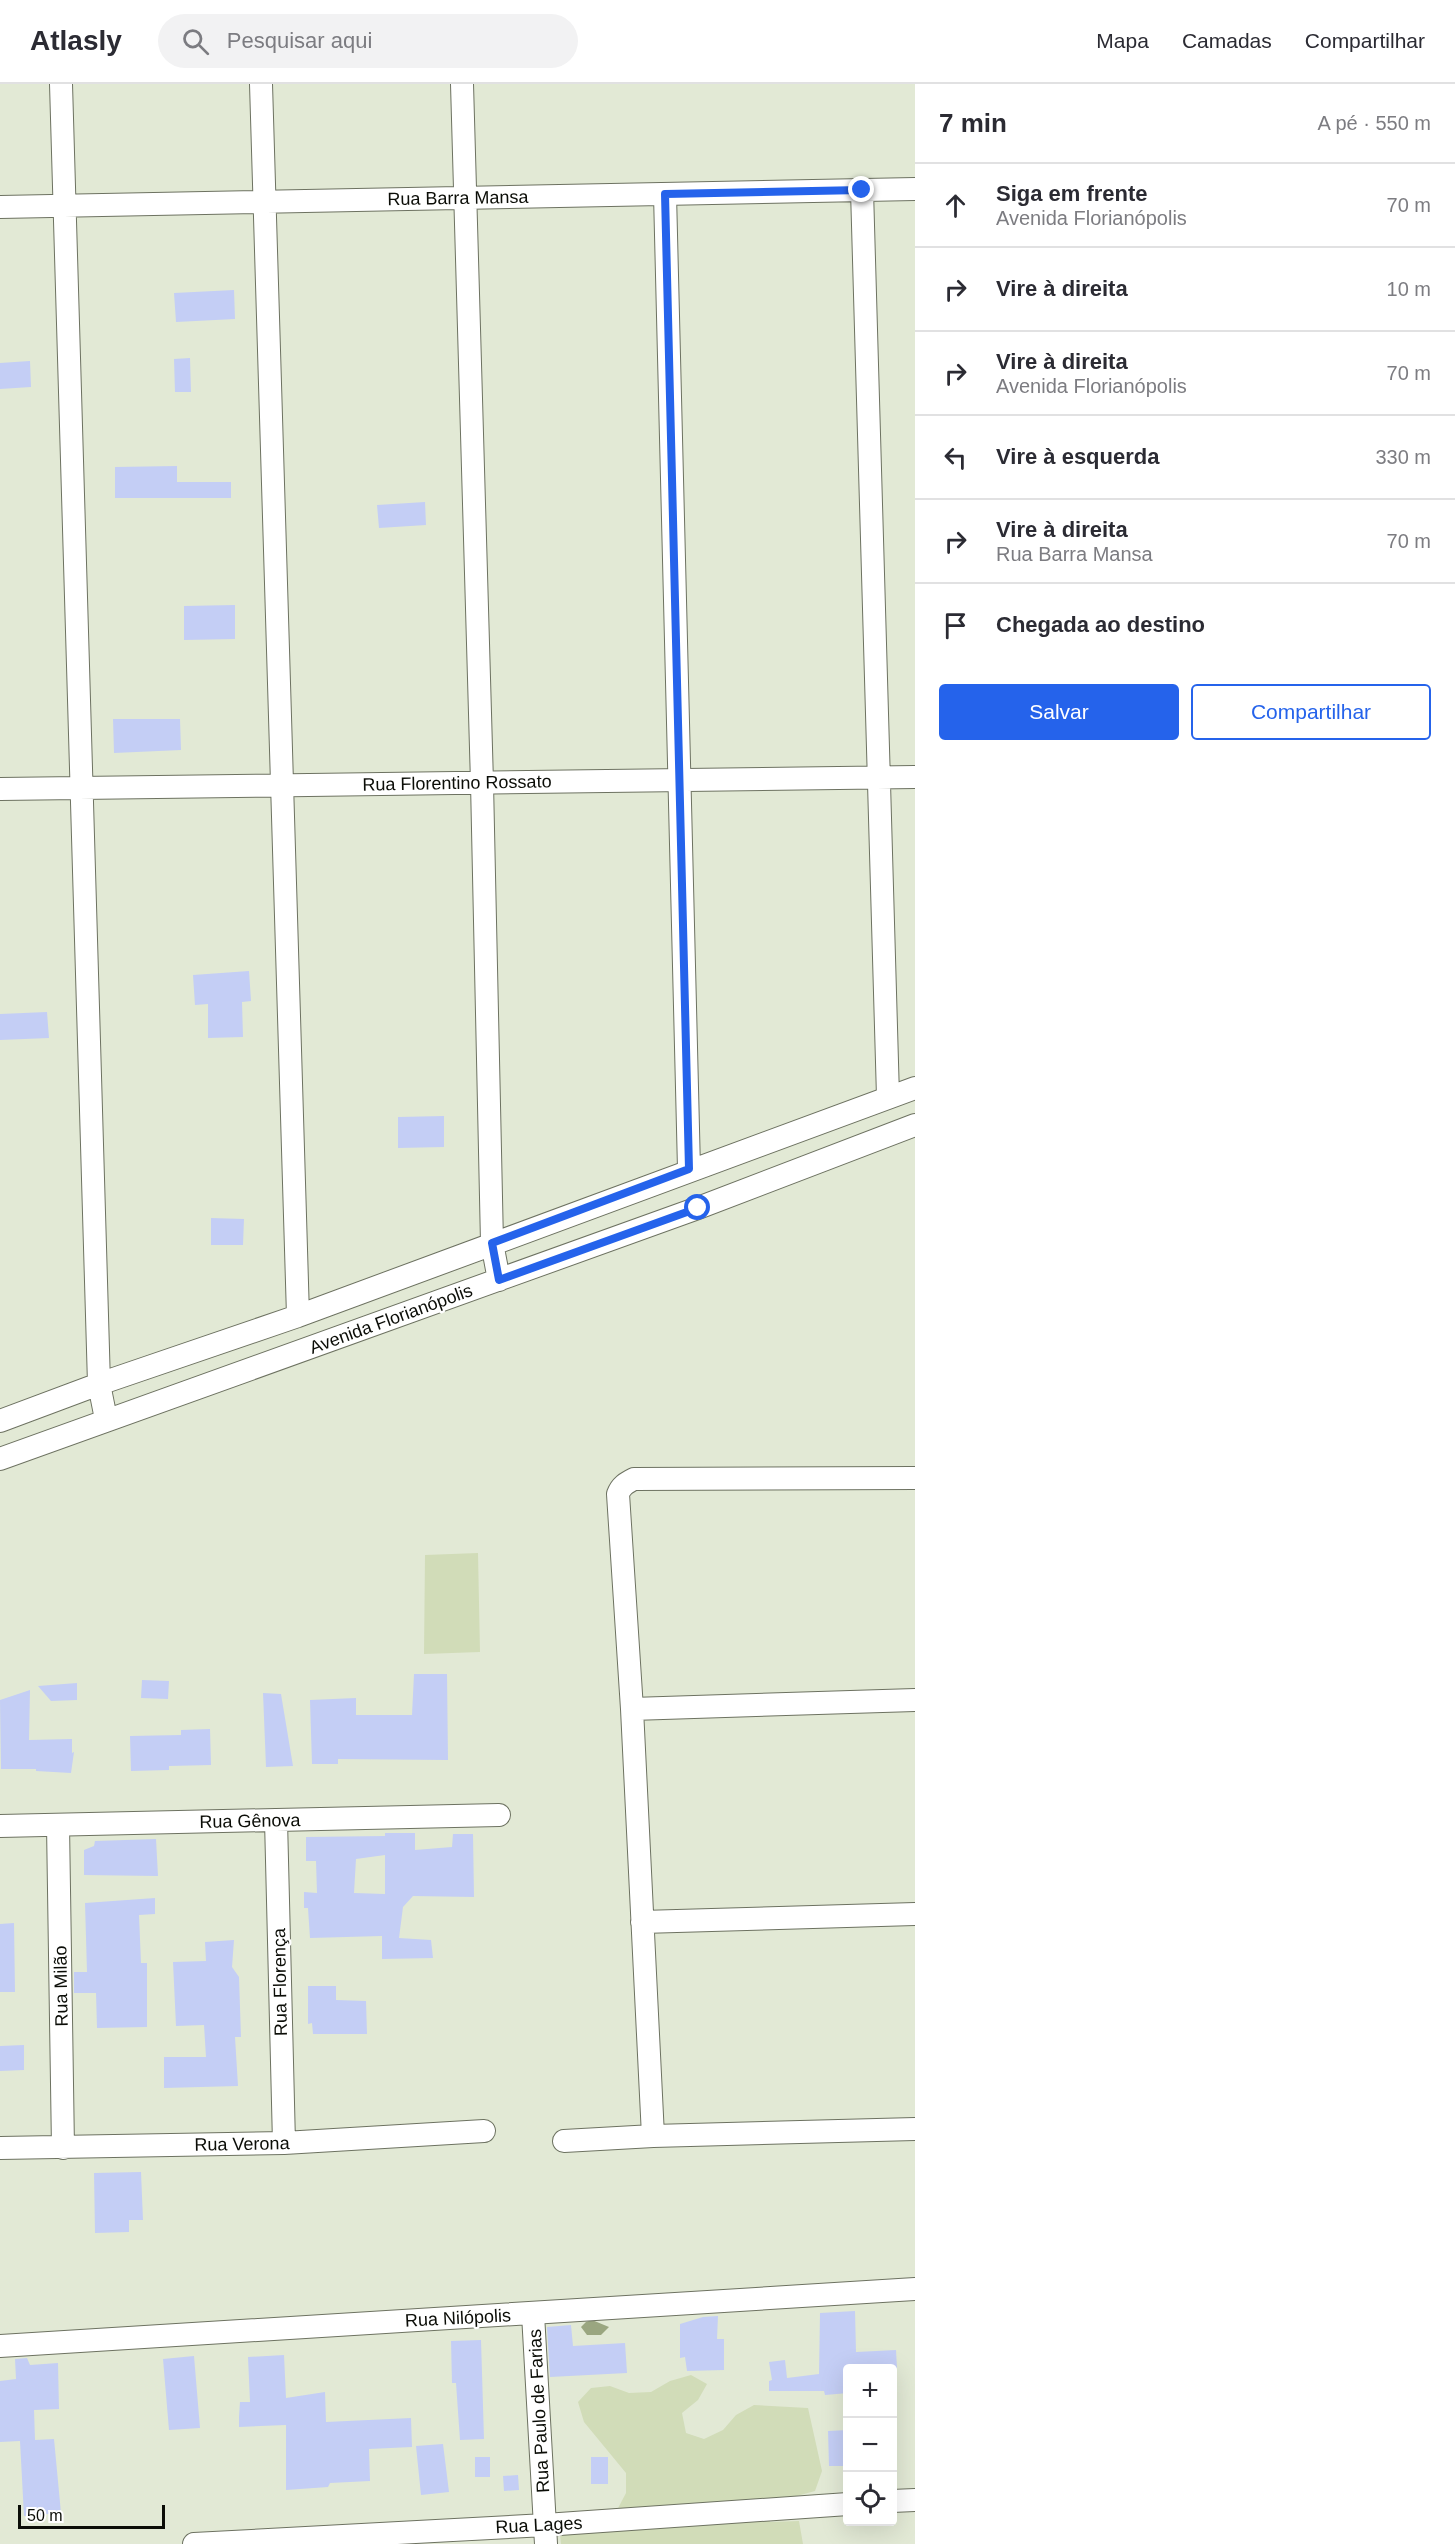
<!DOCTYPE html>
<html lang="pt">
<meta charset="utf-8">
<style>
:root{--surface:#fff;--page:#f2f2f3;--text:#2b2b33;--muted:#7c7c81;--line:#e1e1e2;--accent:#2563eb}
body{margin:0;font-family:Helvetica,sans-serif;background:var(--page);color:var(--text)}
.controls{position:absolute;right:18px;bottom:18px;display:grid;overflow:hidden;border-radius:6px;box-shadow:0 6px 24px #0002}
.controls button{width:54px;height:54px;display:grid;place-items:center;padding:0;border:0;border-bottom:2px solid var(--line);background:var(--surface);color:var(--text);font:30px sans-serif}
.scale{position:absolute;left:18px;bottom:15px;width:147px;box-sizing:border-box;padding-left:6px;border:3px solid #0b0d07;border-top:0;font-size:16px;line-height:21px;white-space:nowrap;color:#0b0d07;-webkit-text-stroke:4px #fff;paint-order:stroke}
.stop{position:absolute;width:18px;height:18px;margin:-14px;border:4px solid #2563eb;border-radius:50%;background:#fff}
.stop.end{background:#2563eb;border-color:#fff;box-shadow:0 2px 6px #0008}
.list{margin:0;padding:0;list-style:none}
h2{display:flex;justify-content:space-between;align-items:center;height:78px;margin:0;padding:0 24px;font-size:26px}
h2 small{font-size:20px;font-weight:400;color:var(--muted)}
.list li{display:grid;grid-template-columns:39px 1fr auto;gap:18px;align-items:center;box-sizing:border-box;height:84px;padding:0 24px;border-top:2px solid var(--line)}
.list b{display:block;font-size:22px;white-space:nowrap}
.list p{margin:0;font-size:20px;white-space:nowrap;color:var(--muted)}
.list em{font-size:20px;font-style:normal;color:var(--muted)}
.actions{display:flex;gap:12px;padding:18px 24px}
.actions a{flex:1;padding:14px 0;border:2px solid var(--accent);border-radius:6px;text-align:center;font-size:21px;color:var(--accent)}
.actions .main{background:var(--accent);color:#fff}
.icon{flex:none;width:33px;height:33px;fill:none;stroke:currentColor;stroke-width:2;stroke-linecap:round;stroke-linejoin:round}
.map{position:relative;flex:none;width:915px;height:2460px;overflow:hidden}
header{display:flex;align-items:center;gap:36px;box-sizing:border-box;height:84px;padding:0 30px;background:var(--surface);border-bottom:2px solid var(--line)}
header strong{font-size:28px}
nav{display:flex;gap:33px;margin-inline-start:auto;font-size:21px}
.search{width:420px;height:54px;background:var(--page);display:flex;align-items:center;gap:15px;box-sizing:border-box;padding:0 21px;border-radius:33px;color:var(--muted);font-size:22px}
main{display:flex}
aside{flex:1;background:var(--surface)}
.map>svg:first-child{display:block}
.green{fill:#d1dcb8}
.water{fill:#9aa680}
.building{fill:#c4cef5;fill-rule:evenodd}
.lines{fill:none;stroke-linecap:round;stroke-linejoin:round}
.minor-casing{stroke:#6d7261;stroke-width:24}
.minor{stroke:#fff;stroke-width:22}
.route{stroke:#2563eb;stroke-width:8}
.labels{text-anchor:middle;stroke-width:4.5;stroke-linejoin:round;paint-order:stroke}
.street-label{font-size:18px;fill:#0b0d07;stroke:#fff}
</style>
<header>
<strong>Atlasly</strong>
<div class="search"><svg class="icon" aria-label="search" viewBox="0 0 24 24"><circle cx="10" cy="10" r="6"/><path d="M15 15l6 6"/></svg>Pesquisar aqui</div>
<nav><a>Mapa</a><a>Camadas</a><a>Compartilhar</a></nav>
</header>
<main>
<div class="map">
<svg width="915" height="2460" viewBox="0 0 915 2460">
<rect width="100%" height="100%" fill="#e2e9d5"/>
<!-- green -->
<path class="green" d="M478 1469 480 1568 424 1570 425 1471Z
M691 2291 707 2300 698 2316 682 2329 686 2349 704 2355 723 2346 736 2331 754 2321 808 2324 822 2387 815 2407 771 2419 770 2438 799 2437 803 2460H561L560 2450 616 2428 626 2409V2389L584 2338 578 2318 591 2304 610 2302 629 2309 651 2308 670 2297Z"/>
<!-- water -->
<path class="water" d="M592 2236 609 2243 601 2251H587L581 2243 586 2238Z"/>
<!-- building -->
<path class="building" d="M234 206 235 235 176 238 174 209Z
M190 274 191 308H175L174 275Z
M30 277 31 303 0 305V279Z
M177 382V398H231V414H115V383Z
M425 418 426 441 379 444 377 421Z
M235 521V555L184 556V522Z
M113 635H180L181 666 114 669Z
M249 887 251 917 242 918 243 953 208 954V920L195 921 193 891Z
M47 928 49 954 0 956V930Z
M444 1032V1063L398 1064V1033Z
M211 1134 244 1135 243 1161H211Z
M414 1590H447L448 1676 338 1675V1680H312L310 1616 356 1614V1631H412Z
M142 1596 169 1597 168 1615 141 1614Z
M77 1599V1616L51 1617 38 1602Z
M30 1606 29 1656 72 1655V1669L74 1668 71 1689 36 1687V1685H1L0 1616Z
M263 1609 281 1610 293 1682 266 1683Z
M210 1645 211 1681 169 1682V1686L131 1687 130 1652 181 1651V1646Z
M385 1749H415V1766L452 1763 453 1750H473L474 1813 413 1812 403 1823 399 1854 431 1856 433 1874 382 1875V1852L310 1854 308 1824H304V1808L317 1809 316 1777H306V1753L385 1752ZM385 1771V1810L354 1809 356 1775Z
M156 1755 158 1792 84 1791V1766L94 1762 95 1757Z
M155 1814V1830L139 1831 141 1879H147V1943L97 1944 96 1909H74V1888H87L85 1819Z
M14 1839 15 1908H0V1840Z
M234 1856 232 1883 239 1893 241 1953H235L238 2002 164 2004V1973H206L204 1941 176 1942 173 1878 206 1877 205 1858Z
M308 1902H336V1916L366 1917 367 1950H313L312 1939 308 1940Z
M24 1961V1986L0 1987V1962Z
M141 2088 143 2136H129V2148L95 2149 94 2089Z
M855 2227 856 2268 896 2266 897 2284H848V2309L825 2311 824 2307H769V2297L772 2296 769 2278 785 2276 787 2294 819 2290 820 2229Z
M718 2232 717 2255H724V2286L687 2287 685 2273 680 2274V2240L703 2233Z
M571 2241 573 2262 625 2259 627 2289 550 2293 547 2243Z
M481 2256 484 2355 460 2356 456 2299H452L451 2257Z
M284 2271 286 2314 325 2308 326 2338 411 2334 412 2363 369 2365 370 2397 330 2399 328 2403 286 2406V2341L239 2343V2333L240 2318H250L248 2273Z
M194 2272 200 2344 169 2346 163 2275Z
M27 2274 30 2281 58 2279 59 2325 34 2326 35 2356 54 2355 61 2429 24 2432 20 2357 0 2358V2297L16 2295 15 2275Z
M848 2346V2382H829L828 2347Z
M443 2360 449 2408 421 2411 416 2362Z
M475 2373H490V2393H475Z
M591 2373H608V2400H591Z
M518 2391 519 2406 504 2407 503 2392Z"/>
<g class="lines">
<!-- minor casing -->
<g class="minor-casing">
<path id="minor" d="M61 0 99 1300 106 1335
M261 0 298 1232
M462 0 482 699 492 1159 499 1196
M862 106 888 1013
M665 110 689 1085
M0 123 915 105
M0 705 915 693
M0 1337 99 1300 298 1232 915 1004
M0 1375 698 1124 915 1041
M632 1625 915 1616
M276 1736 284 2059
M58 1741 63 2064
M0 1742 499 1731
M642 1838 915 1830
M653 2052 632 1625 618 1410C621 1402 626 1399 634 1395L915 1394
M564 2057 653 2052 915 2045
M0 2064 284 2059 484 2047
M533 2230 546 2460
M0 2262 915 2205
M892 2417 915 2416
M194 2460 545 2441 848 2420"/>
</g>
<!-- minor -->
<use href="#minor" class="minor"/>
</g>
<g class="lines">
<!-- route -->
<path class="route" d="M698 1124 499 1196 492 1159 689 1085 665 110 862 106"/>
</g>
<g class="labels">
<!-- street labels -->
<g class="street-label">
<text transform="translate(458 114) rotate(-1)" y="6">Rua Barra Mansa</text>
<text transform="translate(457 699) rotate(-1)" y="6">Rua Florentino Rossato</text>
<text transform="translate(391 1235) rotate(-20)" y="6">Avenida Florianópolis</text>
<text transform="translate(250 1737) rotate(-1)" y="6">Rua Gênova</text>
<text transform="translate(280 1898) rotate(-91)" y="6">Rua Florença</text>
<text transform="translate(61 1902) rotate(-91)" y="6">Rua Milão</text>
<text transform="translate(242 2060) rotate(-1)" y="6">Rua Verona</text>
<text transform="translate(458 2234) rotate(-3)" y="6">Rua Nilópolis</text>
<text transform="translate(539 2327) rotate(-93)" y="6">Rua Paulo de Farias</text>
<text transform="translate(539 2441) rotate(-3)" y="6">Rua Lages</text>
</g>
</g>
</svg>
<div class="controls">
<button>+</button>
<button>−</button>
<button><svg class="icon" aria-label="locate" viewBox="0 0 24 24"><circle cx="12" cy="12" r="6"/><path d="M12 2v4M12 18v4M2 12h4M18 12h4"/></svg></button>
</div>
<div class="scale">50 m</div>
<div class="stop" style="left:698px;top:1124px"></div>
<div class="stop end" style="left:862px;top:106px"></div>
</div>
<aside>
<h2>7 min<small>A pé · 550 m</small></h2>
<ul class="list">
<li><svg class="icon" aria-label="ahead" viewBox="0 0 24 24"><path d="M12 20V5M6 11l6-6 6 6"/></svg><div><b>Siga em frente</b><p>Avenida Florianópolis</p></div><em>70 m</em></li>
<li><svg class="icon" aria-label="right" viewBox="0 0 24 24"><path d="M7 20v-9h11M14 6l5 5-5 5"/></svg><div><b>Vire à direita</b></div><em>10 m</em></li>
<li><svg class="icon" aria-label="right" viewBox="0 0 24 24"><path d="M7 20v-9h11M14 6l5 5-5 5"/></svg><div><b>Vire à direita</b><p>Avenida Florianópolis</p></div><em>70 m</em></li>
<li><svg class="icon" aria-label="left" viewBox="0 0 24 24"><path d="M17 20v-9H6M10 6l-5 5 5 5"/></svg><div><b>Vire à esquerda</b></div><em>330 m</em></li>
<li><svg class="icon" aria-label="right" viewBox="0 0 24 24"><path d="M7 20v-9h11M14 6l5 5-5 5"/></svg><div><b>Vire à direita</b><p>Rua Barra Mansa</p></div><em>70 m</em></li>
<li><svg class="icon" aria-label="arrive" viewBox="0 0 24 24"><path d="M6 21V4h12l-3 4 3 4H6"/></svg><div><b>Chegada ao destino</b></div></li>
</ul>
<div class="actions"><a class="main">Salvar</a><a>Compartilhar</a></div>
</aside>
</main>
